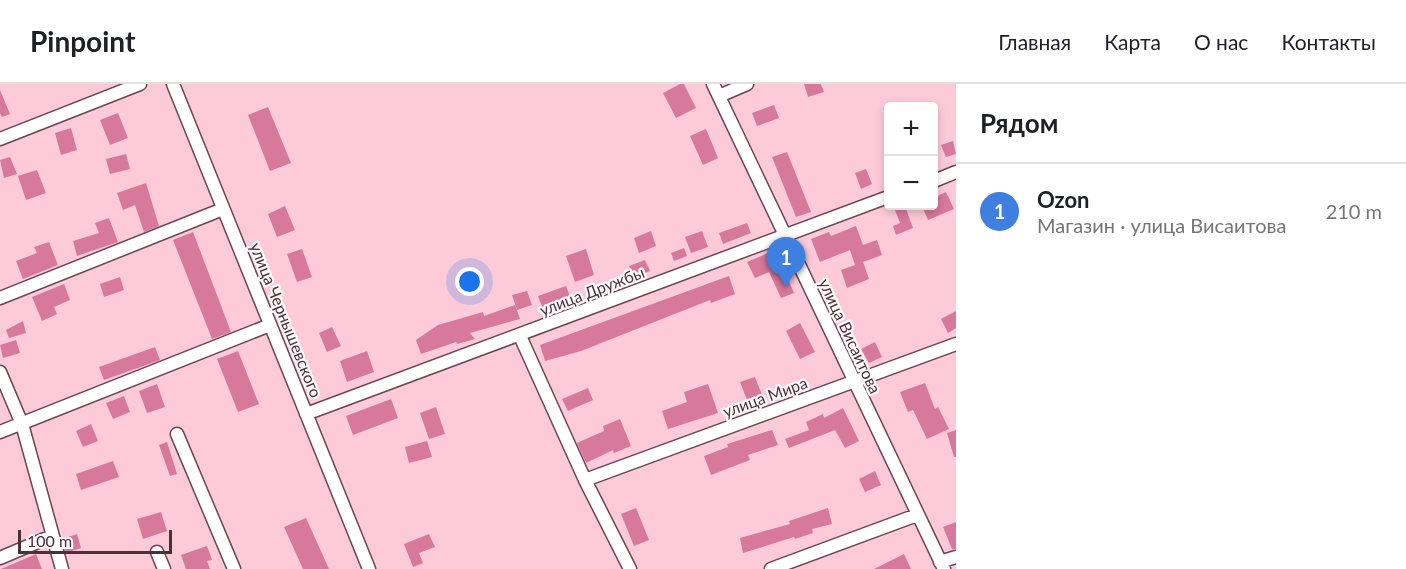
<!DOCTYPE html>
<html lang="ru">
<meta charset="utf-8">
<style>
:root{--surface:#fff;--page:#f2f2f2;--text:#202124;--muted:#757577;--line:#e0e0e0;--accent:#b45309}
body{margin:0;font-family:Lato,sans-serif;background:var(--page);color:var(--text)}
.controls{position:absolute;right:18px;top:18px;display:grid;overflow:hidden;border-radius:6px;box-shadow:0 3px 9px #0003}
.controls button{width:54px;height:54px;display:grid;place-items:center;padding:0;border:0;border-bottom:2px solid var(--line);background:var(--surface);color:var(--text);font:30px sans-serif}
.scale{position:absolute;left:18px;bottom:15px;width:154px;box-sizing:border-box;padding-left:6px;border:3px solid #463238;border-top:0;font-size:16px;line-height:21px;white-space:nowrap;color:#463238;-webkit-text-stroke:4px #fff9fb;paint-order:stroke}
.you{position:absolute;left:470px;top:198px;width:21px;height:21px;margin:-15px;border:4px solid #fff;border-radius:50%;background:#1a73e8;box-shadow:0 0 0 9px #1a73e833}
.badge{display:grid;place-items:center;width:39px;height:39px;border-radius:50%;background:var(--accent);color:#fff;font-size:20px;font-weight:700}
.pin{position:absolute;translate:-50% -50px;filter:drop-shadow(0 2px 3px #0008)}
.pin::after{content:'';position:absolute;top:32px;width:21px;height:18px;background:inherit;clip-path:polygon(0 0,100% 0,50% 100%)}
.list{margin:0;padding:0;list-style:none}
h2{display:flex;justify-content:space-between;align-items:center;height:78px;margin:0;padding:0 24px;font-size:26px}
h2 small{font-size:20px;font-weight:400;color:var(--muted)}
.list li{display:grid;grid-template-columns:39px 1fr auto;gap:18px;align-items:center;box-sizing:border-box;height:96px;padding:0 24px;border-top:2px solid var(--line)}
.list b{display:block;font-size:22px;white-space:nowrap}
.list p{margin:0;font-size:20px;white-space:nowrap;color:var(--muted)}
.list em{font-size:20px;font-style:normal;color:var(--muted)}
.map{position:relative;flex:none;width:956px;height:485px;overflow:hidden}
header{display:flex;align-items:center;gap:36px;box-sizing:border-box;height:84px;padding:0 30px;background:var(--surface);border-bottom:2px solid var(--line)}
header strong{font-size:28px}
nav{display:flex;gap:33px;margin-inline-start:auto;font-size:21px}
main{display:flex}
aside{flex:1;background:var(--surface)}
.map>svg:first-child{display:block}
.building{fill:#d7799b}
.lines{fill:none;stroke-linecap:round;stroke-linejoin:round}
.minor-casing{stroke:#6e4453;stroke-width:15}
.minor{stroke:#fff;stroke-width:12}
.labels{text-anchor:middle;stroke-width:4.5;stroke-linejoin:round;paint-order:stroke}
.street-label{font-size:16px;fill:#463238;stroke:#fff9fb}
</style>
<header>
<strong>Pinpoint</strong>
<nav><a>Главная</a><a>Карта</a><a>О нас</a><a>Контакты</a></nav>
</header>
<main>
<div class="map">
<svg width="956" height="485" viewBox="0 0 956 485">
<rect width="100%" height="100%" fill="#fdcada"/>
<!-- building -->
<path class="building" d="M680 0H684L696 24 676 34 663 9Z
M804 0H821L824 8 808 13Z
M0 6 10 30 2 33 0 29Z
M774 21 779 34 757 42 752 29Z
M268 23 291 79 270 87 248 31Z
M118 29 128 54 110 61 100 36Z
M71 44 77 66 61 71 55 49Z
M706 45 718 74 703 81 690 52Z
M953 57 956 70 946 73 941 61Z
M787 68 811 128 796 133 772 73Z
M126 70 130 85 110 90 106 75Z
M10 73 17 90 4 94 0 76Z
M866 85 872 100 861 105 855 89Z
M37 86 46 109 26 116 18 92Z
M146 99 159 142 144 148 135 121 123 126 117 109Z
M946 108 954 125 928 136 922 122H933V114Z
M285 122 295 146 277 153 268 130Z
M905 122 913 144 896 151 893 142 900 139 895 126Z
M109 134 118 158 77 172 73 157 99 149 95 139Z
M747 139 751 149 723 160 719 149Z
M856 142 863 161 877 156 882 171 863 178 869 195 847 204 841 186 855 181 850 166 820 178 811 155 829 148 831 152Z
M651 147 656 162 639 169 634 154Z
M702 147 708 163 691 169 685 153Z
M193 148 231 248 212 255 173 156Z
M49 158 58 181 23 195 16 177 37 169 34 163Z
M684 164 687 172 674 177 671 169Z
M302 165 312 193 297 198 287 170Z
M586 165 594 191 575 198 566 172Z
M775 166 794 209 781 214 769 188 755 194 747 178Z
M645 176 650 187 633 194 629 182Z
M729 192 735 210 711 219 710 216 581 267 545 277 540 261Z
M120 193 124 206 104 213 100 200Z
M64 200 70 216 54 223 57 230 42 237 32 213Z
M566 202 571 215 543 225 538 212Z
M527 207 532 221 517 226 512 211Z
M515 221 520 235 470 249 475 255 457 260 456 258 421 270 416 256 438 241 483 228 484 232Z
M956 227V244L948 249 941 235Z
M23 237 26 249 9 254 6 246Z
M800 239 815 268 800 275 786 247Z
M332 243 341 262 327 268 319 249Z
M16 256 20 269 3 274 0 261Z
M875 258 882 273 869 279 861 265Z
M155 263 160 276 104 296 99 283Z
M238 267 259 320 238 328 217 275Z
M367 267 374 288 347 298 340 277Z
M755 293 762 311 747 316 740 298Z
M925 299 935 325 938 323 949 345 927 355 913 326 908 328 900 308Z
M157 300 165 323 147 329 139 307Z
M708 300 718 329 668 345 662 327 687 318 684 308Z
M588 304 593 316 568 327 562 315Z
M124 312 130 328 113 335 106 319Z
M391 315 398 334 353 351 346 332Z
M436 323 445 350 429 355 420 329Z
M843 324 859 357 845 364 835 346 789 364 785 355 809 346 806 338 823 330 824 334Z
M620 335 631 362 614 369 613 366 586 379 577 359 604 347 603 342Z
M91 340 98 357 83 363 76 347Z
M772 346 778 361 748 371 750 376 711 391 704 372 728 363 727 360Z
M956 346V373H954L947 349Z
M427 357 432 373 409 379 405 363Z
M167 358 177 390 170 392 159 361Z
M113 377 119 393 81 406 76 390Z
M875 387 881 401 865 408 859 395Z
M636 424 649 456 634 462 621 430Z
M828 424 832 440 812 445 813 449 795 455 794 453 743 469 740 454 790 440 789 437Z
M161 428 167 447 143 455 137 435Z
M306 434 329 485H303L284 443Z
M956 438V465H952L943 443Z
M77 450 81 464 66 469 62 455Z
M429 450 435 463 419 469 423 479 413 483 404 460Z
M207 462 212 476 207 477 210 485H186L181 471Z
M36 470 42 485H1Z
M904 470 911 485H874Z"/>
<g class="lines">
<!-- minor casing -->
<g class="minor-casing">
<path id="minor" d="M173 0 369 485
M713 0 944 485
M719 12 747 0
M0 55 140 0
M934 97 956 88
M0 214 223 125
M520 252 585 396 630 485
M0 288 22 340 62 485
M306 330 888 113
M0 348 270 241
M177 350 234 485
M585 396 956 260
M157 468 164 485
M0 474 52 452
M940 478 956 473
M771 485 917 431"/>
</g>
<!-- minor -->
<use href="#minor" class="minor"/>
</g>
<g class="labels">
<!-- street labels -->
<g class="street-label">
<text transform="translate(592 207) rotate(-21)" y="6">улица Дружбы</text>
<text transform="translate(286 236) rotate(68)" y="6">улица Чернышевского</text>
<text transform="translate(850 252) rotate(65)" y="6">улица Висаитова</text>
<text transform="translate(765 313) rotate(-20)" y="6">улица Мира</text>
</g>
</g>
</svg>
<div class="controls">
<button>+</button>
<button>−</button>
</div>
<div class="scale">100 m</div>
<div class="you"></div>
<div class="pin badge" style="left:786px;top:203px;background:#3f7fe0">1</div>
</div>
<aside>
<h2>Рядом<small></small></h2>
<ul class="list">
<li><span class="badge" style="background:#3f7fe0">1</span><div><b>Ozon</b><p>Магазин · улица Висаитова</p></div><em>210 m</em></li>
</ul>
</aside>
</main>
